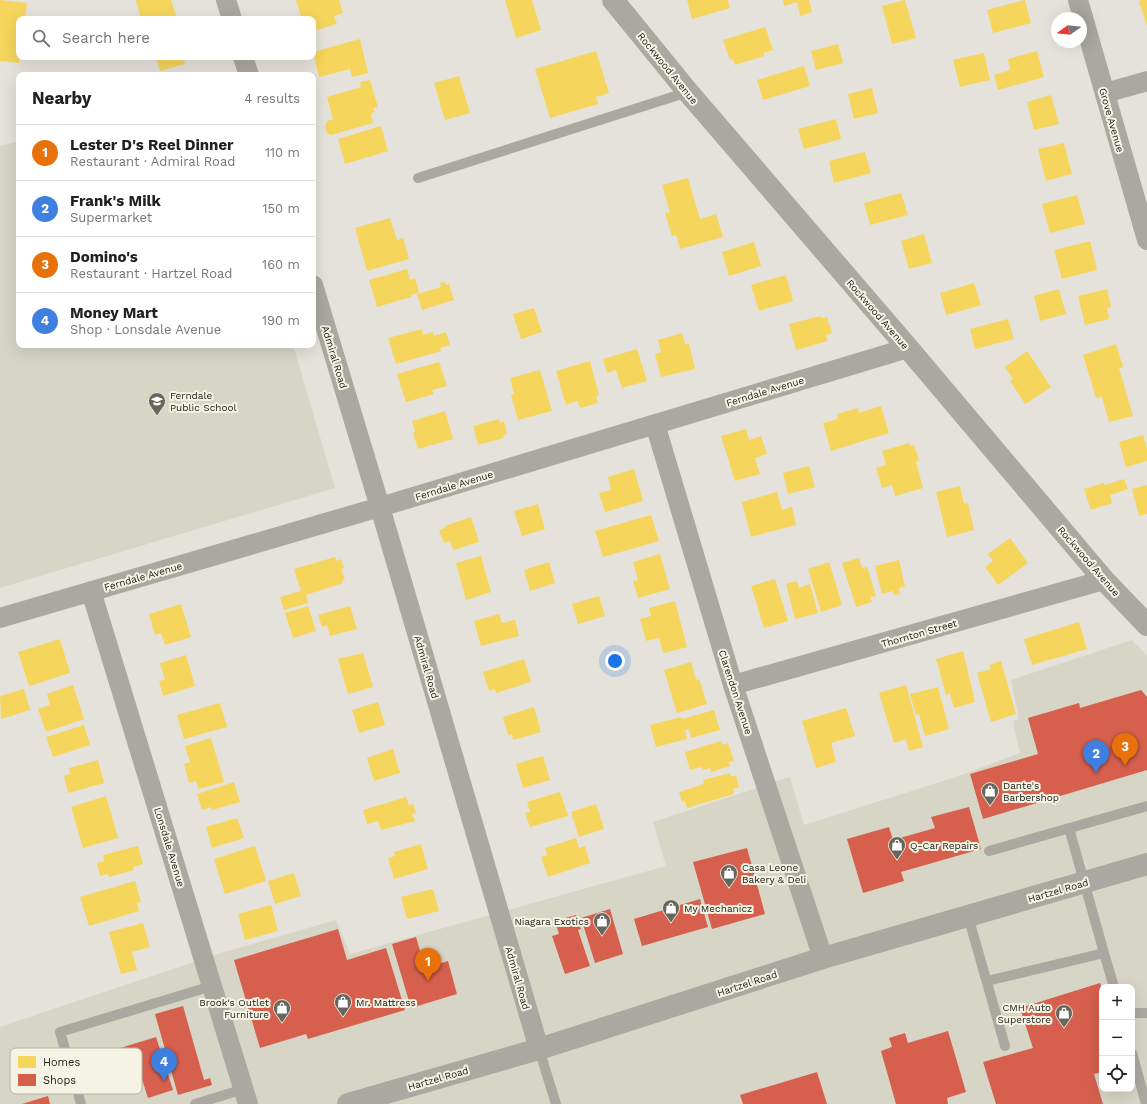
<!DOCTYPE html>
<meta charset="utf-8">
<style>
:root{--surface:#fff;--page:#f2f2f2;--text:#202124;--muted:#757577;--line:#e0e0e0;--accent:#66655e}
body{margin:0;font-family:"Work Sans",sans-serif;background:var(--page);color:var(--text)}
.controls{position:absolute;right:12px;bottom:12px;display:grid;overflow:hidden;border-radius:8px;box-shadow:0 4px 16px #0002}
.controls button{width:36px;height:36px;display:grid;place-items:center;padding:0;border:0;border-bottom:1px solid var(--line);background:var(--surface);color:var(--text);font:20px sans-serif}
.compass{position:absolute;left:1051px;top:12px;width:36px;height:36px;border-radius:50%;background:var(--surface);box-shadow:0 4px 16px #0002;rotate:255deg}
.you{position:absolute;left:615px;top:661px;width:14px;height:14px;margin:-10px;border:3px solid #fff;border-radius:50%;background:#1a73e8;box-shadow:0 0 0 6px #1a73e833}
.badge{display:grid;place-items:center;width:26px;height:26px;border-radius:50%;background:var(--accent);color:#fff;font-size:13px;font-weight:700}
.pin{position:absolute;translate:-50% -33px;filter:drop-shadow(0 1px 2px #0008)}
.pin::after{content:'';position:absolute;top:21px;width:14px;height:12px;background:inherit;clip-path:polygon(0 0,100% 0,50% 100%)}
.list{margin:0;padding:0;list-style:none}
h2{display:flex;justify-content:space-between;align-items:center;height:52px;margin:0;padding:0 16px;font-size:17px}
h2 small{font-size:13px;font-weight:400;color:var(--muted)}
.list li{display:grid;grid-template-columns:26px 1fr auto;gap:12px;align-items:center;box-sizing:border-box;height:56px;padding:0 16px;border-top:1px solid var(--line)}
.list b{display:block;font-size:15px;white-space:nowrap}
.list p{margin:0;font-size:13px;white-space:nowrap;color:var(--muted)}
.list em{font-size:13px;font-style:normal;color:var(--muted)}
.icon{flex:none;width:22px;height:22px;fill:none;stroke:currentColor;stroke-width:2;stroke-linecap:round;stroke-linejoin:round}
.map{position:relative;flex:none;width:1147px;height:1104px;overflow:hidden}
.search{position:absolute;background:var(--surface);box-shadow:0 4px 16px #0002;left:16px;top:16px;width:300px;height:44px;display:flex;align-items:center;gap:10px;box-sizing:border-box;padding:0 14px;border-radius:8px;color:var(--muted);font-size:15px}
.panel{position:absolute;background:var(--surface);box-shadow:0 4px 16px #0002;left:16px;top:72px;width:300px;height:276px;border-radius:8px}
.map>svg:first-child{display:block}
.built{fill:#d7d5c6;fill-rule:evenodd}
.homes{fill:#f6d55c}
.shops{fill:#d6604d}
.lines{fill:none;stroke-linecap:round;stroke-linejoin:round}
.service{stroke:#aaa8a1;stroke-width:10}
.minor{stroke:#aaa8a1;stroke-width:20}
.tertiary{stroke:#aaa8a1;stroke-width:22}
.labels{text-anchor:middle;stroke-width:4;stroke-linejoin:round;paint-order:stroke}
.street-label{font-size:10px;fill:#22211c;stroke:#f5f3e4}
.poi-label{font-size:10px;fill:#22211c;stroke:#f5f3e4;text-anchor:start}
.key{fill:#f5f3e4;stroke:#b6b4a8;stroke-width:1}
.key-label{font-size:11px;fill:#22211c}
</style>
<div class="map">
<svg width="1147" height="1104" viewBox="0 0 1147 1104">
<rect width="100%" height="100%" fill="#e4e2da"/>
<!-- built -->
<path class="built" d="M19 141V345H293L335 488 0 588V146Z
M1132 640 1147 656V1104H0V1027L221 953 336 920 350 954 666 866 653 822 790 777 804 825 959 776 1020 753 1013 721 1019 719 1011 680ZM1102 987H1132V1089H1102Z"/>
<!-- homes -->
<path class="homes" d="M0 0 27 3 25 19H19V63L0 61Z
M136 0H171L176 16 166 19H141Z
M296 0H339L343 13 334 16 337 24 313 31V19H302Z
M505 0H532L541 30 516 38Z
M687 0H728L730 8 692 19Z
M783 0H809L812 12 800 16 797 2 784 6Z
M905 0 916 38 892 44 882 6Z
M1025 0 1031 23 993 33 987 10Z
M1142 0H1147V27L1139 1Z
M765 27 773 50 764 53V56L735 65 733 59 730 60 723 40Z
M360 39 368 73 352 77 350 69 319 77 313 52Z
M838 44 843 63 816 70 811 51Z
M596 51 609 93 596 97 598 104 550 118 535 69Z
M1037 51 1044 77 998 90 994 75 1010 70 1008 59Z
M984 53 990 80 960 87 953 60Z
M156 57H183L185 64 160 71Z
M804 66 810 86 763 100 757 80Z
M459 76 470 113 445 120 434 83Z
M370 80 378 107 373 108 375 112 371 113 373 123 331 135 327 133 325 127 327 121 333 119 327 97 361 87 360 82Z
M872 88 878 113 854 119 848 94Z
M1051 95 1059 124 1034 130 1027 102Z
M836 119 841 139 804 149 798 129Z
M381 126 388 151 345 164 338 139Z
M1064 143 1072 174 1046 181 1038 149Z
M865 152 871 173 834 183 829 161Z
M688 178 700 219 716 214 723 237 680 249 676 235 672 236 665 213 670 212 662 185Z
M901 193 908 215 870 225 864 203Z
M1077 195 1085 224 1050 233 1042 204Z
M390 218 397 240 403 238 409 259 367 271 355 228Z
M924 234 932 263 909 269 901 241Z
M1090 241 1097 270 1062 279 1054 250Z
M754 242 761 266 729 276 722 252Z
M407 269 410 280 415 278 419 292 411 295V297L377 307 369 280Z
M786 275 793 301 759 311 751 285Z
M445 282 446 285 449 284 454 300 422 310 417 294 441 287 440 283Z
M974 283 981 305 946 315 940 293Z
M1059 289 1066 314 1040 321 1034 296Z
M1107 289 1111 307 1107 308 1109 319 1085 325 1078 296Z
M534 308 542 332 521 339 513 314Z
M821 316V318L827 317 832 333 826 335 828 341 796 350 789 324Z
M1008 319 1014 339 975 349 970 329Z
M422 329 423 335 433 332 434 336 446 332 450 345 440 348 441 351 396 364 388 338Z
M682 333 685 344H689L695 369 661 377 655 354 661 352 658 340Z
M1116 344 1123 367 1119 368 1133 416 1109 422 1102 397 1096 398 1083 355Z
M637 349 647 381 622 388 616 370 607 373 603 359Z
M1027 351 1051 387 1025 404 1010 381 1013 379 1005 367Z
M590 361 599 395 596 396 598 403 580 408 577 401 566 405 556 371Z
M439 362 447 386 432 390 434 394 406 402 397 374Z
M540 370 552 411 518 420 511 395 514 394 510 378Z
M881 406 889 433 831 451 823 423 838 419 837 414 858 408 859 413Z
M445 411 453 439 418 449 413 433 415 432 412 421Z
M499 419 500 423 504 421 507 434 503 435 504 438 478 445 473 426Z
M746 429 749 440 761 436 767 454 755 458 760 474 735 481 721 436Z
M1143 435 1147 448V461L1126 467 1119 442Z
M909 443 910 446 914 445 919 460 916 462 923 488 895 496 892 485 882 488 876 468 886 465 882 451Z
M809 466 815 487 788 494 783 473Z
M634 469 643 501 605 512 599 493 611 490 608 477Z
M1124 479 1128 489 1110 495 1112 503 1091 510 1084 489 1104 483 1105 485Z
M1147 485V514L1139 516 1132 489Z
M960 486 964 504 968 503 974 530 947 537 936 492Z
M777 492 782 510 792 507 796 525 751 537 742 502Z
M538 504 545 529 522 536 514 511Z
M651 515 659 541 603 557 595 531Z
M471 517 479 542 453 550 450 541 444 543 439 530 445 528V526Z
M1010 538 1028 563 998 585 985 567 993 561 988 554Z
M660 554 670 589 638 598 633 581 638 580 633 562Z
M481 556 491 592 466 600 456 563Z
M335 557 336 561 341 559 344 568 341 569 345 579 342 580 343 583 306 595 308 603 284 610 280 597 301 591 294 569Z
M859 558 862 568 867 567 876 596 870 597 872 602 856 607 842 563Z
M899 560 905 587 899 588 900 594 894 595 893 591 882 594 875 566Z
M549 562 555 583 530 591 524 570Z
M829 562 842 605 821 612 808 569Z
M775 579 788 621 764 628 751 586Z
M797 581 799 588 810 584 818 613 795 619 786 584Z
M599 596 605 616 578 624 572 604Z
M675 601 687 647 663 653 659 638 646 641 640 619 651 616 649 608Z
M181 604 191 637 165 645 161 633 155 635 149 614Z
M308 606 316 631 293 638 285 613Z
M350 606 357 629 330 636 327 625 322 627 318 615Z
M499 614 502 623 515 620 519 636 481 646 474 621Z
M1079 622 1087 649 1032 665 1024 639Z
M60 639 70 673 29 686 18 652Z
M963 651 975 702 954 708 950 694 946 695 936 659Z
M363 653 373 687 348 694 338 659Z
M186 655 195 686 163 696 159 681 165 680 160 663Z
M524 659 531 682 496 693 495 689 489 691 483 672Z
M1001 661 1016 714 991 722 977 673 991 669 989 665Z
M691 662 696 680 699 679 707 704 677 713 664 670Z
M73 685 84 719 46 732 38 709 50 705 47 694Z
M906 685 923 747 909 751 906 739 894 743 879 693Z
M938 687 949 729 925 736 919 714 916 715 910 694Z
M24 689 30 710 1 719 0 696Z
M378 702 385 725 359 733 352 710Z
M220 703 227 727 184 739 177 715Z
M534 707 541 732 513 740 512 734 508 735 503 717Z
M846 708 855 736 831 743 836 762 816 768 802 721Z
M714 710 720 730 691 738 689 729 685 730 687 739 656 747 650 725 681 717 682 719Z
M84 725 90 745 53 757 46 737Z
M211 738 224 782 198 789 196 781 189 783 184 764 190 762 185 746Z
M721 741 722 745 728 743 734 761 729 762 730 766 711 772 710 768 703 770 702 767 690 770 685 752Z
M393 749 400 773 374 781 367 758Z
M543 756 550 780 523 788 516 764Z
M98 760 104 783 68 793 64 776 70 774 69 768Z
M730 773 731 777 736 775 739 787 733 789 734 794 687 808 685 801 682 802 679 792 704 784 703 780Z
M234 782 240 802 212 810 211 807 202 810 197 794Z
M560 792 568 816 530 827 525 813 530 812 527 802Z
M106 796 118 838 83 848 71 807Z
M406 797 409 805 413 804 416 813 412 814 415 821 381 830 378 821 367 824 363 810Z
M596 804 604 829 579 837 571 812Z
M237 818 244 838 212 848 206 827Z
M576 838 579 848 585 846 590 863 548 877 541 857 547 855 545 848Z
M421 844 428 869 394 879 388 858 395 856 394 852Z
M138 846 143 864 133 867 134 870 109 877 108 874 100 876 97 863 104 861 103 855Z
M255 846 266 881 225 894 214 859Z
M294 873 301 896 275 904 268 881Z
M135 881 141 902 137 903 139 911 89 926 80 897Z
M433 889 439 911 407 919 401 897Z
M271 905 278 931 245 940 238 914Z
M143 923 150 947 132 952 137 970 121 974 109 932Z"/>
<!-- shops -->
<path class="shops" d="M1141 690 1147 697V770L983 819 970 774 1038 754 1028 718 1079 703 1080 708Z
M969 807 981 849 901 872 904 881 863 893 847 839 889 827 893 840 935 828 931 817Z
M747 848 765 914 712 929 693 862Z
M700 899 708 927 642 946 634 919Z
M610 909 623 954 595 963 581 918Z
M576 915 581 929 578 930 590 966 565 974 552 936 559 934 555 921Z
M338 929 347 960 386 948 405 1010 308 1039 306 1034 260 1048 234 960Z
M416 937 425 968 448 961 457 994 411 1008 392 944Z
M1100 983 1102 989V1072L1094 1074 1103 1104H996L983 1062 1033 1048 1020 1008Z
M183 1006 204 1080 210 1078 212 1085 178 1095 155 1014Z
M948 1031 966 1092 947 1098 948 1104H896L881 1051 892 1047 889 1038 905 1033 908 1043Z
M156 1037 173 1090 148 1098 139 1070 98 1082 91 1057Z
M817 1072 827 1104H743L740 1095Z
M48 1096 50 1104H22Z"/>
<g class="lines">
<!-- service -->
<path class="service" d="M418 178 688 92
M989 851 1147 806
M968 916 1005 1046
M1104 953 1114 987
M987 981 1104 953 1069 828
M1132 1013H1147
M539 1049 556 1104
M1132 1053 1146 1104
M81 1104 60 1032 212 986
M195 1104 244 1089"/>
<!-- minor -->
<path class="minor" d="M226 0 232 19
M1078 0 1147 240
M243 57 249 75
M1105 93 1147 81
M313 285 380 507 539 1049
M655 424 733 685 823 958
M91 591 248 1104
M0 618 380 507 908 348
M733 685 1104 580"/>
<!-- tertiary -->
<path class="tertiary" d="M613 0 688 92 908 348 1104 580 1147 625
M348 1104 539 1049 823 958 1147 864"/>
</g>
<!-- icons -->
<defs>
<g id="school-pin" transform="scale(0.9)"><path d="M0 17L-7.5 6A9.5 9.5 0 1 1 7.5 6Z" fill="#66655e" stroke="#f5f3e4"/><path d="M0-5L7-2L0 1L-7-2ZM-4 1L0 2.5L4 1V4Q0 6-4 4Z" fill="#fff"/></g>
<g id="shop-pin" transform="scale(0.9)"><path d="M0 17L-7.5 6A9.5 9.5 0 1 1 7.5 6Z" fill="#66655e" stroke="#f5f3e4"/><path d="M-5-2.5h2.3a2.7 3.5 0 0 1 5.4 0H5L5.5 6h-11ZM-1.5-2.5h3a1.5 2.3 0 0 0-3 0Z" fill="#fff"/></g>
</defs>
<g fill-rule="evenodd">
<use href="#school-pin" x="157" y="401"/>
<use href="#shop-pin" x="990" y="791"/>
<use href="#shop-pin" x="897" y="845"/>
<use href="#shop-pin" x="729" y="873"/>
<use href="#shop-pin" x="671" y="908"/>
<use href="#shop-pin" x="602" y="921"/>
<use href="#shop-pin" x="343" y="1002"/>
<use href="#shop-pin" x="282" y="1008"/>
<use href="#shop-pin" x="1064" y="1013"/>
</g>
<g class="labels">
<!-- street labels -->
<g class="street-label">
<text transform="translate(668 68) rotate(51)" y="4">Rockwood Avenue</text>
<text transform="translate(1112 120) rotate(74)" y="4">Grove Avenue</text>
<text transform="translate(878 314) rotate(49)" y="4">Rockwood Avenue</text>
<text transform="translate(335 357) rotate(73)" y="4">Admiral Road</text>
<text transform="translate(765 391) rotate(-17)" y="4">Ferndale Avenue</text>
<text transform="translate(454 485) rotate(-17)" y="4">Ferndale Avenue</text>
<text transform="translate(1089 561) rotate(49)" y="4">Rockwood Avenue</text>
<text transform="translate(143 576) rotate(-16)" y="4">Ferndale Avenue</text>
<text transform="translate(919 633) rotate(-16)" y="4">Thornton Street</text>
<text transform="translate(427 667) rotate(74)" y="4">Admiral Road</text>
<text transform="translate(736 692) rotate(72)" y="4">Clarendon Avenue</text>
<text transform="translate(170 847) rotate(73)" y="4">Lonsdale Avenue</text>
<text transform="translate(1058 890) rotate(-16)" y="4">Hartzel Road</text>
<text transform="translate(518 978) rotate(74)" y="4">Admiral Road</text>
<text transform="translate(747 983) rotate(-18)" y="4">Hartzel Road</text>
<text transform="translate(438 1078) rotate(-16)" y="4">Hartzel Road</text>
</g>
<!-- poi labels -->
<g class="poi-label">
<text x="170" y="399">Ferndale<tspan x="170" dy="12">Public School</tspan></text>
<text x="1003" y="789">Dante's<tspan x="1003" dy="12">Barbershop</tspan></text>
<text x="910" y="849">Q-Car Repairs</text>
<text x="742" y="871">Casa Leone<tspan x="742" dy="12">Bakery &amp; Deli</tspan></text>
<text x="684" y="912">My Mechanicz</text>
<text x="589" y="925" text-anchor="end">Niagara Exotics</text>
<text x="269" y="1006" text-anchor="end">Brook's Outlet<tspan x="269" dy="12">Furniture</tspan></text>
<text x="356" y="1006">Mr. Mattress</text>
<text x="1051" y="1011" text-anchor="end">CMH Auto<tspan x="1051" dy="12">Superstore</tspan></text>
</g>
</g>
<!-- legend -->
<rect x="10" y="1048" width="132" height="46" rx="6" class="key"/>
<rect x="18" y="1056" width="18" height="12" fill="#f6d55c"/>
<rect x="18" y="1074" width="18" height="12" fill="#d6604d"/>
<g class="key-label">
<text x="43" y="1066">Homes</text>
<text x="43" y="1084">Shops</text>
</g>
</svg>
<div class="controls">
<button>+</button>
<button>−</button>
<button><svg class="icon" aria-label="locate" viewBox="0 0 24 24"><circle cx="12" cy="12" r="6"/><path d="M12 2v4M12 18v4M2 12h4M18 12h4"/></svg></button>
</div>
<svg class="compass" viewBox="-18 -18 36 36"><path d="M0-13l5 13h-10z" fill="#e53935"/><path d="M0 13l5-13h-10z" fill="#757577"/></svg>
<div class="you"></div>
<div class="pin badge" style="left:428px;top:981px;background:#e8710a">1</div>
<div class="pin badge" style="left:1096px;top:773px;background:#3f7fe0">2</div>
<div class="pin badge" style="left:1125px;top:766px;background:#e8710a">3</div>
<div class="pin badge" style="left:164px;top:1081px;background:#3f7fe0">4</div>
<div class="search"><svg class="icon" aria-label="search" viewBox="0 0 24 24"><circle cx="10" cy="10" r="6"/><path d="M15 15l6 6"/></svg>Search here</div>
<section class="panel">
<h2>Nearby<small>4 results</small></h2>
<ul class="list">
<li><span class="badge" style="background:#e8710a">1</span><div><b>Lester D's Reel Dinner</b><p>Restaurant · Admiral Road</p></div><em>110 m</em></li>
<li><span class="badge" style="background:#3f7fe0">2</span><div><b>Frank's Milk</b><p>Supermarket</p></div><em>150 m</em></li>
<li><span class="badge" style="background:#e8710a">3</span><div><b>Domino's</b><p>Restaurant · Hartzel Road</p></div><em>160 m</em></li>
<li><span class="badge" style="background:#3f7fe0">4</span><div><b>Money Mart</b><p>Shop · Lonsdale Avenue</p></div><em>190 m</em></li>
</ul>
</section>
</div>
